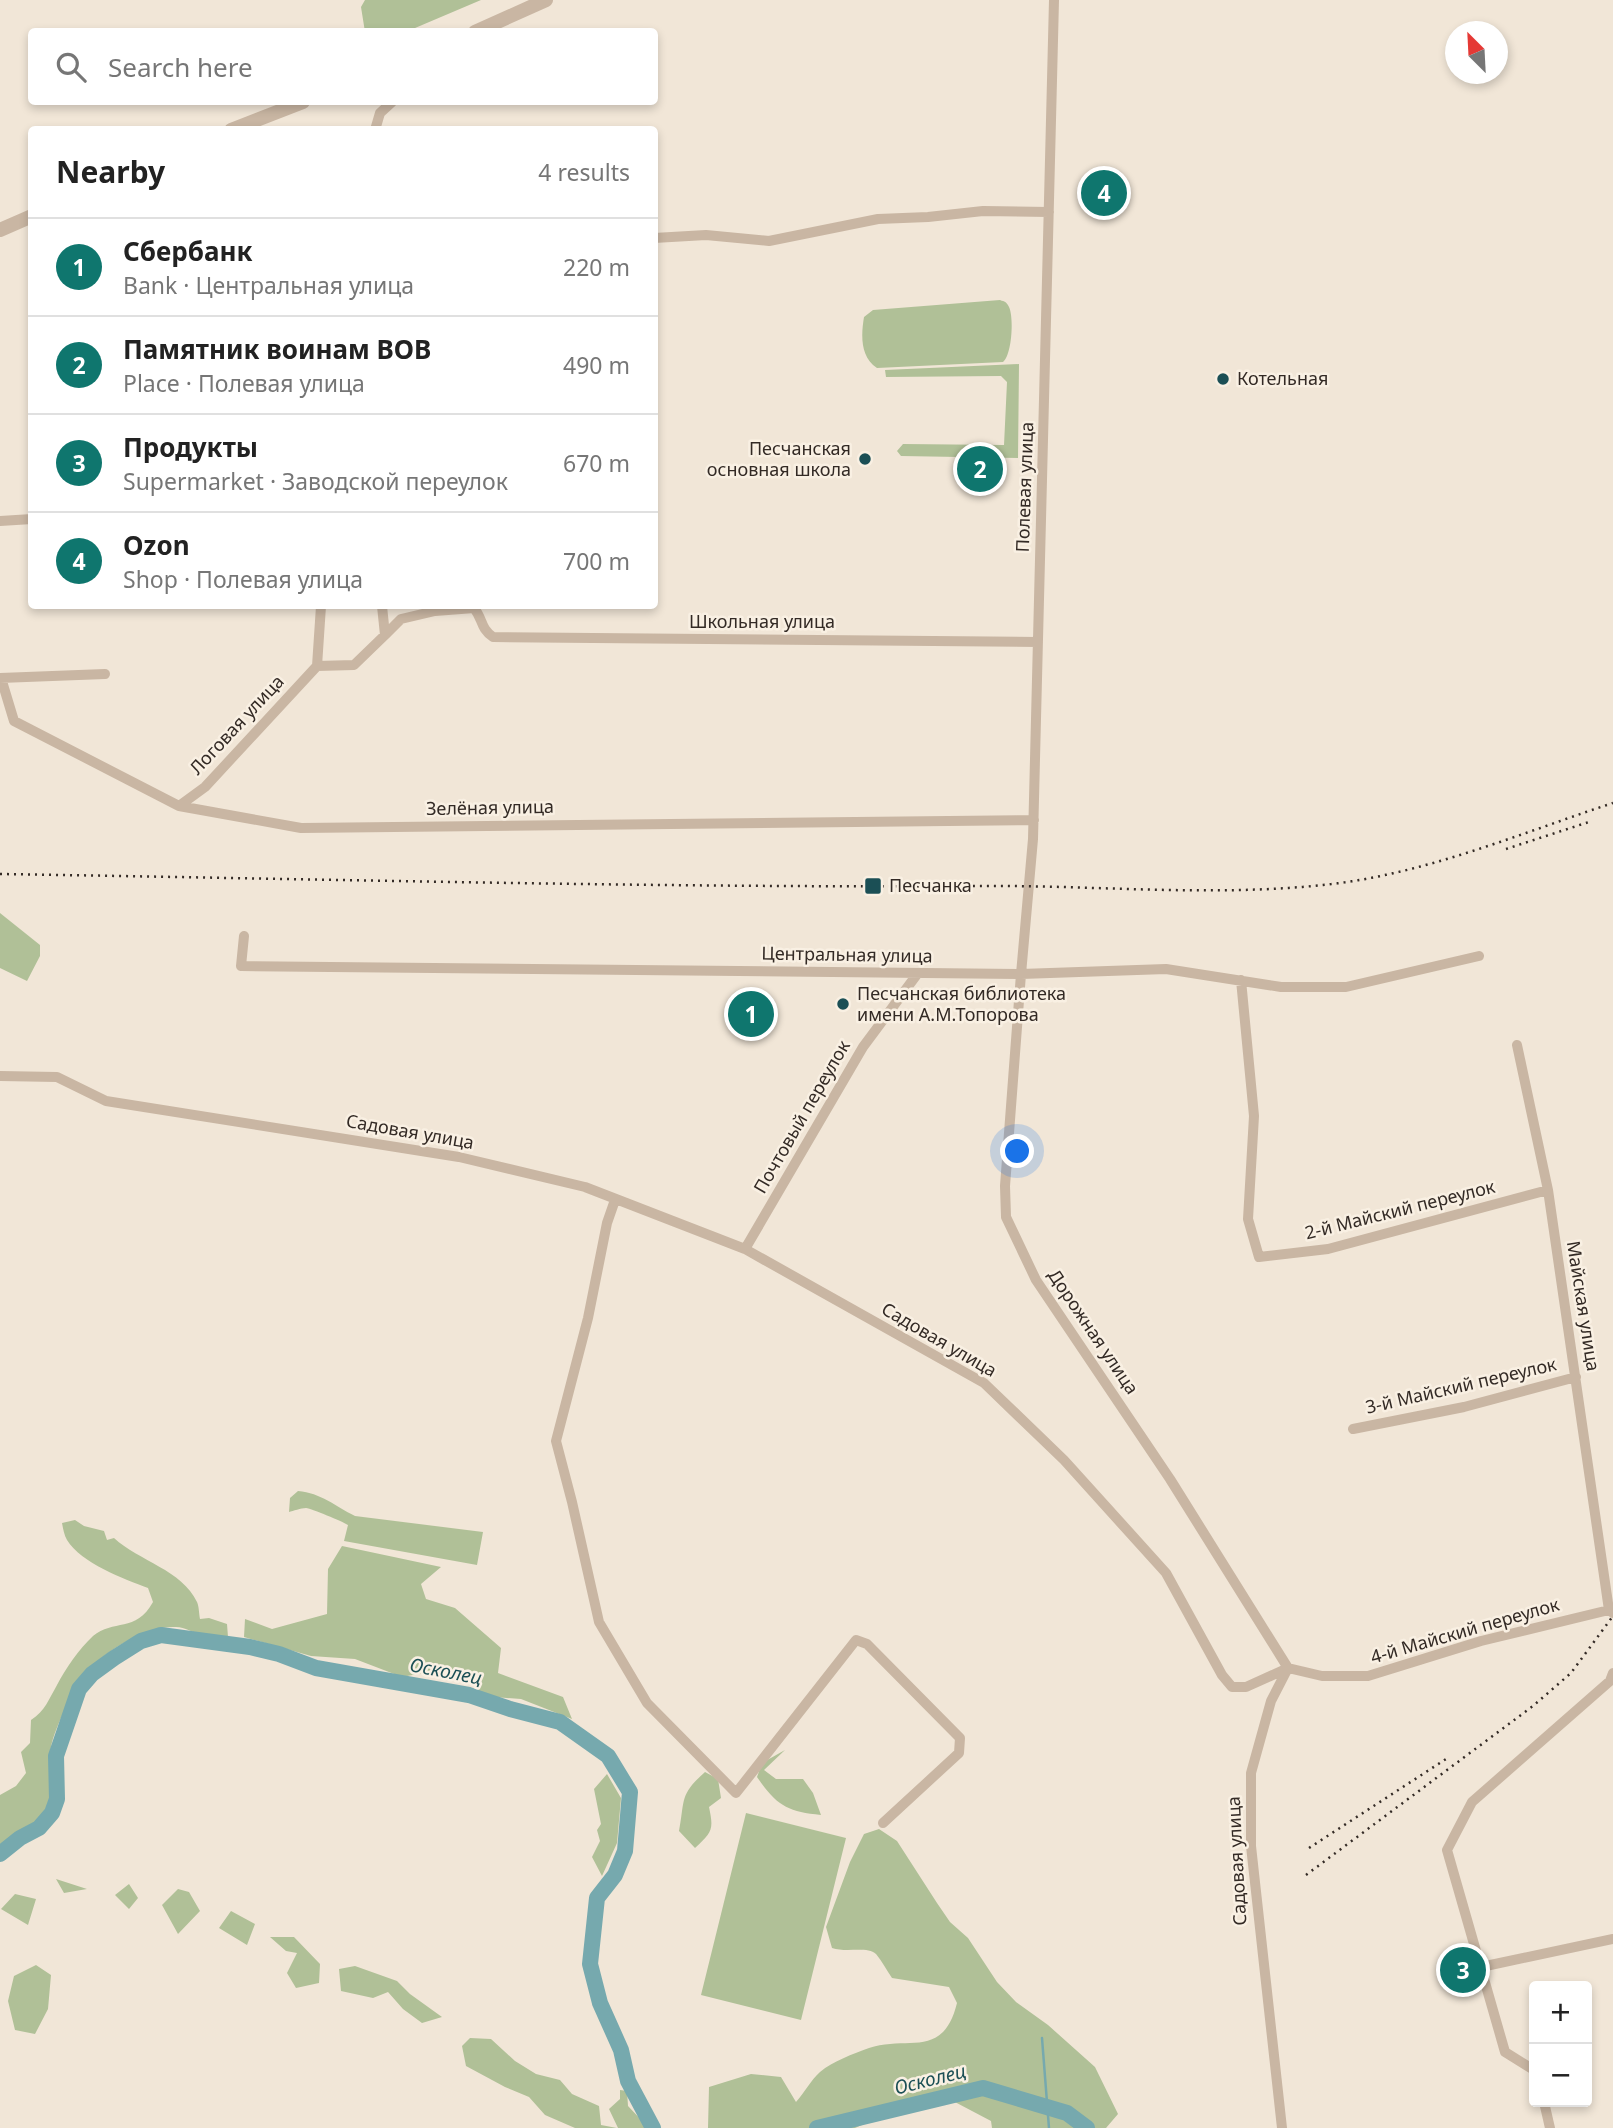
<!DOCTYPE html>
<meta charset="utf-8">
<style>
:root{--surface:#fff;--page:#f2f2f2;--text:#222;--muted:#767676;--line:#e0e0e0;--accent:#0f766e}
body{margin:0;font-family:"Noto Sans",sans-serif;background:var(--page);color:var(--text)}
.controls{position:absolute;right:21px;bottom:21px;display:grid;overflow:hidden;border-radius:7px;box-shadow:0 4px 10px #0003}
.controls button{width:63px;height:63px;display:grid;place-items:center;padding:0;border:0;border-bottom:2px solid var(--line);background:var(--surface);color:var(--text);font:35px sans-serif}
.compass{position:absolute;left:1445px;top:21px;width:63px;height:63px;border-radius:50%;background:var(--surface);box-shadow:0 4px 10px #0003;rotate:336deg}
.you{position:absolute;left:1018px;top:1152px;width:24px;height:24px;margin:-18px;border:5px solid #fff;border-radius:50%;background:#1a73e8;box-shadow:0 0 0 10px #1a73e833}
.badge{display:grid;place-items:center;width:46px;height:46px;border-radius:50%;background:var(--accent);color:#fff;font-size:23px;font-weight:700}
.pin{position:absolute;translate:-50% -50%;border:4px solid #fff;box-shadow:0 2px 7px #0006}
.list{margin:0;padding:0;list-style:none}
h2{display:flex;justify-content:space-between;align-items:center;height:91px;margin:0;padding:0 28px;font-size:30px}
h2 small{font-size:23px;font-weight:400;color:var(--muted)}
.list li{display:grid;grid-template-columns:46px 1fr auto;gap:21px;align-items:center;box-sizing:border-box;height:98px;padding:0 28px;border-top:2px solid var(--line)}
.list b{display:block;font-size:26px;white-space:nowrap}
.list p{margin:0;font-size:23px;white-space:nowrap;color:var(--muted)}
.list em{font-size:23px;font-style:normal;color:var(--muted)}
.icon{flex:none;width:38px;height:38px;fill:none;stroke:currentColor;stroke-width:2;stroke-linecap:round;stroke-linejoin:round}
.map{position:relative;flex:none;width:1613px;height:2128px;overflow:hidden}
.search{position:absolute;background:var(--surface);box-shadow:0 4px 10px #0003;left:28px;top:28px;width:630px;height:77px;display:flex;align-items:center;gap:18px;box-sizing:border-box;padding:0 24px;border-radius:7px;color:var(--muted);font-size:26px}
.panel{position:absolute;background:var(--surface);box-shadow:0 4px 10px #0003;left:28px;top:126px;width:630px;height:483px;border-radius:7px}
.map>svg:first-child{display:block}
.green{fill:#b0c097}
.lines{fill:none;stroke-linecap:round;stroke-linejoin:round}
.stream{stroke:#76a9ae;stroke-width:2.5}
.river{stroke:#76a9ae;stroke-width:16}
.minor{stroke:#c9b6a3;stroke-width:10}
.tertiary{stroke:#c9b6a3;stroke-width:14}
.rail{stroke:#332a25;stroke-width:2.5;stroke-dasharray:2 5;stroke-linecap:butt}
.poi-dot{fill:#1b4f55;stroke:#f9f0e3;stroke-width:2.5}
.labels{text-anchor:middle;stroke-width:5;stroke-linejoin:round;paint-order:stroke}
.poi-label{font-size:18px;fill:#332a25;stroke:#f9f0e3;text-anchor:start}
.street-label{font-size:18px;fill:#332a25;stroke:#f9f0e3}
.water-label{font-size:19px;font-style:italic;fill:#1b4f55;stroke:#f9f0e3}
</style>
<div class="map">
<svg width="1613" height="2128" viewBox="0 0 1613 2128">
<rect width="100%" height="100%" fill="#f1e6d7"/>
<!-- green -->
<path class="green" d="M365 0H481L408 31 365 32 361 7Z
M1000 300C1005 302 1006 301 1009 307 1014 317 1012 355 1003 362L877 368C860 357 861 335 864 317L873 310Z
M1019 364 1018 458 901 456 897 451 903 444 1004 445 1007 382 1001 376 886 377 885 370Z
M0 913 40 945V956L27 981 0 968Z
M298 1491C321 1493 335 1506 355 1516L483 1532 477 1565 344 1541 348 1525C342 1521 312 1509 306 1508 301 1508 293 1511 289 1512L290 1498Z
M75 1520 84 1526 104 1531 107 1540 114 1538C139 1561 182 1570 197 1602 199 1606 199 1614 200 1619L209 1618 227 1624 228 1637C220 1637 210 1637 202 1635 193 1633 185 1627 176 1627 149 1625 105 1650 88 1671 75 1686 55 1727 51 1747 46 1768 60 1796 47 1815 43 1822 9 1843 0 1849V1795L16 1786 26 1773 21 1752 30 1743 31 1720C45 1711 49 1699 57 1685 66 1668 79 1649 93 1636 113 1619 136 1633 153 1602L148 1588C124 1579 81 1563 67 1540 64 1535 63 1528 62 1523Z
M342 1546 441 1567 421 1584 426 1599 455 1608 501 1648 498 1673 563 1697 572 1719 521 1699 481 1696 470 1671 444 1669 402 1677 355 1659 311 1656 244 1637 245 1619 272 1629 327 1614 328 1569Z
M785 1750 764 1770 776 1779H803L813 1793 821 1815C787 1812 776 1805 757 1777L762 1763Z
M705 1772 718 1779 721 1798 709 1807C714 1830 712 1832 695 1848L679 1831C685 1800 679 1795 705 1772Z
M607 1774 621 1798 617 1843 602 1876 592 1857 600 1841 597 1830 601 1824 594 1789Z
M746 1813 846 1838 801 2020 701 1995Z
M879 1829 897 1841 937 1903 950 1922 968 1938 997 1982 1016 2002 1048 2025 1095 2067 1118 2114 1106 2128H992L991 2121 953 2101 926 2108 899 2109 855 2128H708L709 2087 751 2074 781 2077 796 2102C804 2093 811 2080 820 2072 833 2061 853 2054 869 2048 907 2035 943 2060 957 2003L949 1987 892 1978C887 1971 882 1961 876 1954 867 1946 846 1953 832 1948L826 1927 850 1862 864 1834Z
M56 1879 87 1889 64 1893Z
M129 1884 138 1898 129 1909 115 1895Z
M178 1889 189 1892 200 1911 178 1934 162 1905Z
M15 1894 36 1899 28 1925 1 1909Z
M231 1911 255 1924 247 1945 219 1928Z
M270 1937H294L320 1964 319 1983 296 1988 287 1973 297 1953 286 1951Z
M36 1965 51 1975 48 2009 35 2034 15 2030 8 2001 14 1976Z
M355 1966 397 1981 410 1994 442 2017 422 2023 403 2009 388 1992 373 1998 341 1991 339 1969Z
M470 2038 491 2039 515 2061 536 2074 560 2080 572 2094 599 2106 601 2125 617 2128H575L545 2115 529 2097 505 2087 466 2066 462 2046Z
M620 2090 627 2091 628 2106 646 2125V2128H618L609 2109 620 2099Z"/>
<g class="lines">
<!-- stream -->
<path class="stream" d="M1042 2038 1049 2128"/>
<!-- river -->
<path class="river" d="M0 1854 20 1838 39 1828 52 1813 57 1799 56 1756 79 1689 92 1674 114 1658 141 1641 161 1635 250 1647 279 1654 316 1668 469 1695 510 1709 560 1722 608 1756 630 1792 625 1851 615 1875 597 1898 590 1964 600 2003 621 2050 628 2081 653 2128
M817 2128 983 2088 1067 2113 1087 2128"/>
<!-- minor -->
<path class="minor" d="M1054 0 1033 839 1021 974 1005 1186 1006 1217 1036 1280 1170 1479 1288 1668
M375 130 380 113 392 102
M654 238 706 235 769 241 878 219 928 217 983 211 1049 212
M0 521 32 519
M385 635 401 619 435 611 474 608C483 619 480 628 493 637L1038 642
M317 666 354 665 385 635 382 606
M0 678 105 674
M1 678 14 721 179 806 301 828 1034 820
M179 806 205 787 317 666 321 606
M244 936 241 966 1021 974 1166 969 1281 987H1346L1479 956
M1241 980 1254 1116 1248 1219 1259 1257 1328 1249 1548 1190
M1517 1045 1548 1190 1609 1610 1613 1613
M0 1076 57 1077 106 1101 459 1157 585 1187 745 1249 984 1383 1064 1460 1166 1573 1222 1675 1232 1687H1246L1288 1668
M615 1200 607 1223 588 1318 556 1441 572 1502 599 1622 647 1703 736 1793 856 1640 867 1644 960 1738 959 1753 883 1823
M745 1249 863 1047 918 973
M1353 1429 1464 1407 1576 1377
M1288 1668 1322 1676H1368L1481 1641 1609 1610
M1481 1967 1613 1939
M1534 2070 1505 2052 1447 1850 1472 1802 1610 1681 1613 1673
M1544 2102 1550 2128
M1282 2128 1251 1846V1773L1271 1701 1288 1668"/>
<!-- tertiary -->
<path class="tertiary" d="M475 32 546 0
M231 130 303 102
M0 230 32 216"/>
<!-- rail -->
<path class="rail" d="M1506 849 1592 821
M0 874C327 879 653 888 980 886 1094 885 1209 897 1323 885 1423 875 1518 834 1613 803
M1309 1848 1446 1759
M1306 1875 1533 1706 1571 1673 1613 1616"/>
</g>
<!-- markers -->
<g class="poi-dot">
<circle cx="1223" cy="379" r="7"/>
<circle cx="865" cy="459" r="7"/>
<rect x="864" y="877" width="18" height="18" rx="3.5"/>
<circle cx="843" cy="1004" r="7"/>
</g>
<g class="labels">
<!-- poi labels -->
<g class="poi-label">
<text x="1237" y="385">Котельная</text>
<text x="851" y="455" text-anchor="end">Песчанская<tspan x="851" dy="21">основная школа</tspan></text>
<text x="889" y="892">Песчанка</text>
<text x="857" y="1000">Песчанская библиотека<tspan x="857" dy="21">имени А.М.Топорова</tspan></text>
</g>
<!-- street labels -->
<g class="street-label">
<text transform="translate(1025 487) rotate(-88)" y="6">Полевая улица</text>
<text x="762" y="628">Школьная улица</text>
<text transform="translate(237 725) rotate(-47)" y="6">Логовая улица</text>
<text transform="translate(490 808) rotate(-1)" y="6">Зелёная улица</text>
<text transform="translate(847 955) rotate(1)" y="6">Центральная улица</text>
<text transform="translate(802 1117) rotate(-60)" y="6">Почтовый переулок</text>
<text transform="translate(410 1132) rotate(10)" y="6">Садовая улица</text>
<text transform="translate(1400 1210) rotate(-14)" y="6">2-й Майский переулок</text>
<text transform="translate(1583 1306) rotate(81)" y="6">Майская улица</text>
<text transform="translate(1093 1332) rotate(56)" y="6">Дорожная улица</text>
<text transform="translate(939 1340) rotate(30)" y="6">Садовая улица</text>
<text transform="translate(1461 1386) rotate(-13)" y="6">3-й Майский переулок</text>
<text transform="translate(1465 1631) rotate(-16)" y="6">4-й Майский переулок</text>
<text transform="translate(1237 1861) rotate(-93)" y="6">Садовая улица</text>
</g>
<!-- water labels -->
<g class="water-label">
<text transform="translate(446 1671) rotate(11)" y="7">Осколец</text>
<text transform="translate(930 2079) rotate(-14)" y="7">Осколец</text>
</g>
</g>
</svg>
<div class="controls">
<button>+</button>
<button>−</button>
</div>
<svg class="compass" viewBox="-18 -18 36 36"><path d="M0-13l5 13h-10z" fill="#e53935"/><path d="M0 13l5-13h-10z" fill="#767676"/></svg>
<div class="you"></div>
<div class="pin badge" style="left:751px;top:1014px">1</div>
<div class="pin badge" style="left:980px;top:469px">2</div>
<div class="pin badge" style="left:1463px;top:1970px">3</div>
<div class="pin badge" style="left:1104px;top:193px">4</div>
<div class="search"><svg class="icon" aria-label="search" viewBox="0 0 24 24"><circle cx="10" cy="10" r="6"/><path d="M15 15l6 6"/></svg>Search here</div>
<section class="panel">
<h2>Nearby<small>4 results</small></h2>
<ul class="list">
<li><span class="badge">1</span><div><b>Сбербанк</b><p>Bank · Центральная улица</p></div><em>220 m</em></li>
<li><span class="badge">2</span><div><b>Памятник воинам ВОВ</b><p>Place · Полевая улица</p></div><em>490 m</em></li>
<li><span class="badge">3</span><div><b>Продукты</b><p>Supermarket · Заводской переулок</p></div><em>670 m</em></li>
<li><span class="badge">4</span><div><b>Ozon</b><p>Shop · Полевая улица</p></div><em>700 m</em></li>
</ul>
</section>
</div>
